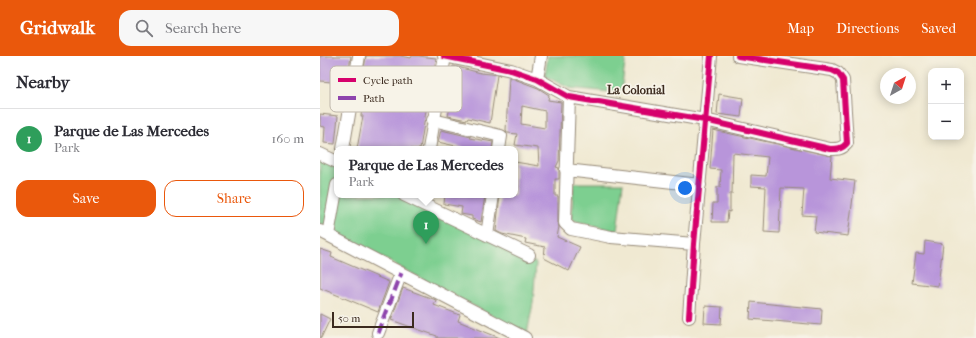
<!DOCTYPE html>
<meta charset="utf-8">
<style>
:root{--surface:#fff;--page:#f7f7f7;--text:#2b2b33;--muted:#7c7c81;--line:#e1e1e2;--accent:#ea580c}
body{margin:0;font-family:"IM FELL French Canon",serif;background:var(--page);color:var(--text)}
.controls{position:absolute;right:12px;top:12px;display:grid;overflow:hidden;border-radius:8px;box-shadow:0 2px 10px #0003}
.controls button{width:36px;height:36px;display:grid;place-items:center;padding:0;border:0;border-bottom:1px solid var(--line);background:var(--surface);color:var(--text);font:20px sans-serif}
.compass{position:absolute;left:560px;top:12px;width:36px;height:36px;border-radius:50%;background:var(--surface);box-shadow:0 2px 10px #0003;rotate:39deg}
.scale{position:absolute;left:12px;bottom:10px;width:82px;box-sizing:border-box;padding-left:4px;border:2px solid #3b2a1e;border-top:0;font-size:11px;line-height:14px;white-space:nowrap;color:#3b2a1e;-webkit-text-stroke:3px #f7f3e8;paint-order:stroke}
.you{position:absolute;left:365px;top:132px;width:14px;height:14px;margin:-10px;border:3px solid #fff;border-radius:50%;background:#1a73e8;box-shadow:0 0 0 6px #1a73e833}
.badge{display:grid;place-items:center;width:26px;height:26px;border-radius:50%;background:var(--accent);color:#fff;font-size:13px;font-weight:700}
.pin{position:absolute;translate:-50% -33px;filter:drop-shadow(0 1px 2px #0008)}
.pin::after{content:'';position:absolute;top:21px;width:14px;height:12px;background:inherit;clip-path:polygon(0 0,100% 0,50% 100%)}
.popup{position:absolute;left:14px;top:90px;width:184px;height:52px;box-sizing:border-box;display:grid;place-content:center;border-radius:8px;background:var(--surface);filter:drop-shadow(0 1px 3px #0005);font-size:13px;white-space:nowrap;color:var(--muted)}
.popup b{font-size:15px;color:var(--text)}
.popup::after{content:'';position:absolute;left:50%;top:100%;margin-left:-8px;border:8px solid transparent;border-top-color:var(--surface)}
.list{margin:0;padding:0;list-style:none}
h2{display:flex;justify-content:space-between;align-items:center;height:52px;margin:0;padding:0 16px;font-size:17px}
h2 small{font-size:13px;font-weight:400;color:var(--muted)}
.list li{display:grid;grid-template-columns:26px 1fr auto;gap:12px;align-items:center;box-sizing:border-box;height:60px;padding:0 16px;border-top:1px solid var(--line)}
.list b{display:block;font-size:15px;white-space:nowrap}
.list p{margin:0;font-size:13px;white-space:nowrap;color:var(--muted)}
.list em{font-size:13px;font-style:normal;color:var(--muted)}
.actions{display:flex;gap:8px;padding:12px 16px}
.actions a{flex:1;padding:9px 0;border:1px solid var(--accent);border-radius:12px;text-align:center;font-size:14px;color:var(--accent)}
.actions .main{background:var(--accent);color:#fff}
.icon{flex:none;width:22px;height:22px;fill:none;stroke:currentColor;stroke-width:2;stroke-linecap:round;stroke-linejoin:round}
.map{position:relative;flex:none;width:656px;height:282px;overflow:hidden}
header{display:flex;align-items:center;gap:24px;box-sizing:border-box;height:56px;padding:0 20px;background:var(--accent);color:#fff}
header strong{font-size:19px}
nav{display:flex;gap:22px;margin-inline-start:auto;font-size:14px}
.search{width:280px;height:36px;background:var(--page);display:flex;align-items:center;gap:10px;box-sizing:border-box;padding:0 14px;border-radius:12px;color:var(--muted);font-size:15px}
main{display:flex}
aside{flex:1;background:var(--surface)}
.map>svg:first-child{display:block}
.green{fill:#7dcf90;stroke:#5c7c57}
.building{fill:#b895da;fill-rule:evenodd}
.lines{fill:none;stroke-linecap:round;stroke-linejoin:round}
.street-casing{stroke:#968a78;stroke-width:14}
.street{stroke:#fff;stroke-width:12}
.quiet{stroke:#8e44ad;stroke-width:5;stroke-dasharray:10 5;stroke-linecap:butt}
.cycleway-casing{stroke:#f7f3e8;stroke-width:8}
.cycleway{stroke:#d6006c;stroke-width:6}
.labels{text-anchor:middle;stroke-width:3.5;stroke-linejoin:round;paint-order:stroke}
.neighbourhood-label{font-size:12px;font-weight:bold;fill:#3b2a1e;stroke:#f7f3e8}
.key{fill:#f7f3e8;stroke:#bfb7ab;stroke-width:1}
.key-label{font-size:11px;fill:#3b2a1e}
</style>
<header>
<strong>Gridwalk</strong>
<div class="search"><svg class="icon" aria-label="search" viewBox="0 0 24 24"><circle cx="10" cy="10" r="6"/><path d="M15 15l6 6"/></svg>Search here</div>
<nav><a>Map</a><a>Directions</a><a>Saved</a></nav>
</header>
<main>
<aside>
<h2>Nearby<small></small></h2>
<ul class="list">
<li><span class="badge" style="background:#2e9e5b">1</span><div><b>Parque de Las Mercedes</b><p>Park</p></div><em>160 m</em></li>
</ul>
<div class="actions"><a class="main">Save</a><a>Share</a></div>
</aside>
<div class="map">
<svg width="656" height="282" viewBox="0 0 656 282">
<rect width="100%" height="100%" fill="#f7f3e8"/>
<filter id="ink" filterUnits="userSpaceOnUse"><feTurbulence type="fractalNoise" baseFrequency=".025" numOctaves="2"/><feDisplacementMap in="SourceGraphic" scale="8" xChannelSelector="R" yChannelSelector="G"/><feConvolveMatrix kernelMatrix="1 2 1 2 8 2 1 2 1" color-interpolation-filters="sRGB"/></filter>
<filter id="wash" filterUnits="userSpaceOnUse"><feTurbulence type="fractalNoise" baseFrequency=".012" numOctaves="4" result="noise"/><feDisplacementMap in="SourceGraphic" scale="16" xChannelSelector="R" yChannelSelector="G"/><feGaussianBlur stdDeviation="0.9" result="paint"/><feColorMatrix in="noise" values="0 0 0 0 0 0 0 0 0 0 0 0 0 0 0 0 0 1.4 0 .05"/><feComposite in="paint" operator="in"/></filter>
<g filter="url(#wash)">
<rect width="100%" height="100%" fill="#f0e9d2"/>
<!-- green -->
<path class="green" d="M228 0H306L301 37 249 32 225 20Z
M0 101 17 110V139H77L216 207 213 247 207 278 0 169Z
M254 127H303L297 175 251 164Z"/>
<g id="blocks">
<!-- building -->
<path class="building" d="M0 0H31L28 19 24 27 0 25Z
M46 0H80L91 2 92 0H98L116 2 112 30 110 29 100 93H37L43 60H41L43 44 47 45 50 21 43 19ZM66 17 89 22 85 52 58 46 61 23 65 24Z
M133 10 161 17 180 19H177L170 67 148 62 147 64 128 60 134 34 128 33Z
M189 21 218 32 229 39 228 44 241 46 239 105 236 111 239 112V123H235V140H238V167L239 171 237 181 260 191 249 215 224 202 225 191 205 187 206 183 182 178 176 175 180 139H195V106L219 110 218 92 195 89 197 78 188 77 186 74ZM202 50 225 55V72L201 68Z
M399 38 423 42 421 61 397 58Z
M0 58 18 60 15 88 4 87 5 71 0 70Z
M121 74 151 81 150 82 173 86 172 93H149L118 86Z
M393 74 512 100 510 122 535 125 528 180 494 176 496 160 482 159 484 133 461 132 459 177 444 176 446 131 431 130V119L446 120 448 101 413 97 412 138H410V156L408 155 407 166H392L393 147H397V131H400L401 114 390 113Z
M125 139H165L161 166 152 163V160L141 158 142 151 124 148Z
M605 185 623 188 618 230 592 227 596 197 604 198Z
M0 193 12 197 11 201 69 226 58 256 0 232Z
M83 232 116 244 114 249 140 259 138 265 180 282H117V280L71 264Z
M431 246 502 253 501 269 430 263Z
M385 250 402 251 401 268 384 267Z
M0 258 10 263 1 282H0Z"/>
</g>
</g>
<g filter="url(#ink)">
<use href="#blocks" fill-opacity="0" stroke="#968a78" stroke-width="1"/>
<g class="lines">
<!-- street casing -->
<g class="street-casing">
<path id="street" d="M124 0 191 14 217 23 249 41 385 64 510 93C518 93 522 93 527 87L523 24 518 17 512 14 418 0
M217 23 221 0
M249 41 245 167 251 173 291 181 374 188
M113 64 181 80 179 93
M23 93 39 0
M109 93 125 0
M0 98 17 106
M246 114 380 129
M84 139 209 199
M0 175 205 282
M8 179 17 129
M167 179 173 139
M369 261 374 188 391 0
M58 277 81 217"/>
</g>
<!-- street -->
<use href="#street" class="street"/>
<!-- quiet -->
<path class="quiet" d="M58 277 81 217"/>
<!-- cycleway casing -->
<g class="cycleway-casing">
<path id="cycleway" d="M124 0 191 14 217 23 249 41 385 64 510 93C518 93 522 93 527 87L523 24 518 17 512 14 418 0
M369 261 374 188 391 0"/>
</g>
<!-- cycleway -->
<use href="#cycleway" class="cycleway"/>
</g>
</g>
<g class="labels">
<!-- neighbourhood labels -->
<g class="neighbourhood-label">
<text x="316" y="38">La Colonial</text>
</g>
</g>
<!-- legend -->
<rect x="10" y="10" width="132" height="46" rx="6" class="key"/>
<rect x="18" y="22" width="18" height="4" fill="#d6006c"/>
<rect x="18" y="40" width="18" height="4" fill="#8e44ad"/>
<g class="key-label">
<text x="43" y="28">Cycle path</text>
<text x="43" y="46">Path</text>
</g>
</svg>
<div class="controls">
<button>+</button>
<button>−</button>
</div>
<svg class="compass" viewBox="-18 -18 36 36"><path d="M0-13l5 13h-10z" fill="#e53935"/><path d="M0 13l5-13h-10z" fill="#7c7c81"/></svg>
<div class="scale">50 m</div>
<div class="you"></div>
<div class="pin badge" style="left:106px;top:188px;background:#2e9e5b">1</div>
<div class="popup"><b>Parque de Las Mercedes</b>Park</div>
</div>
</main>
